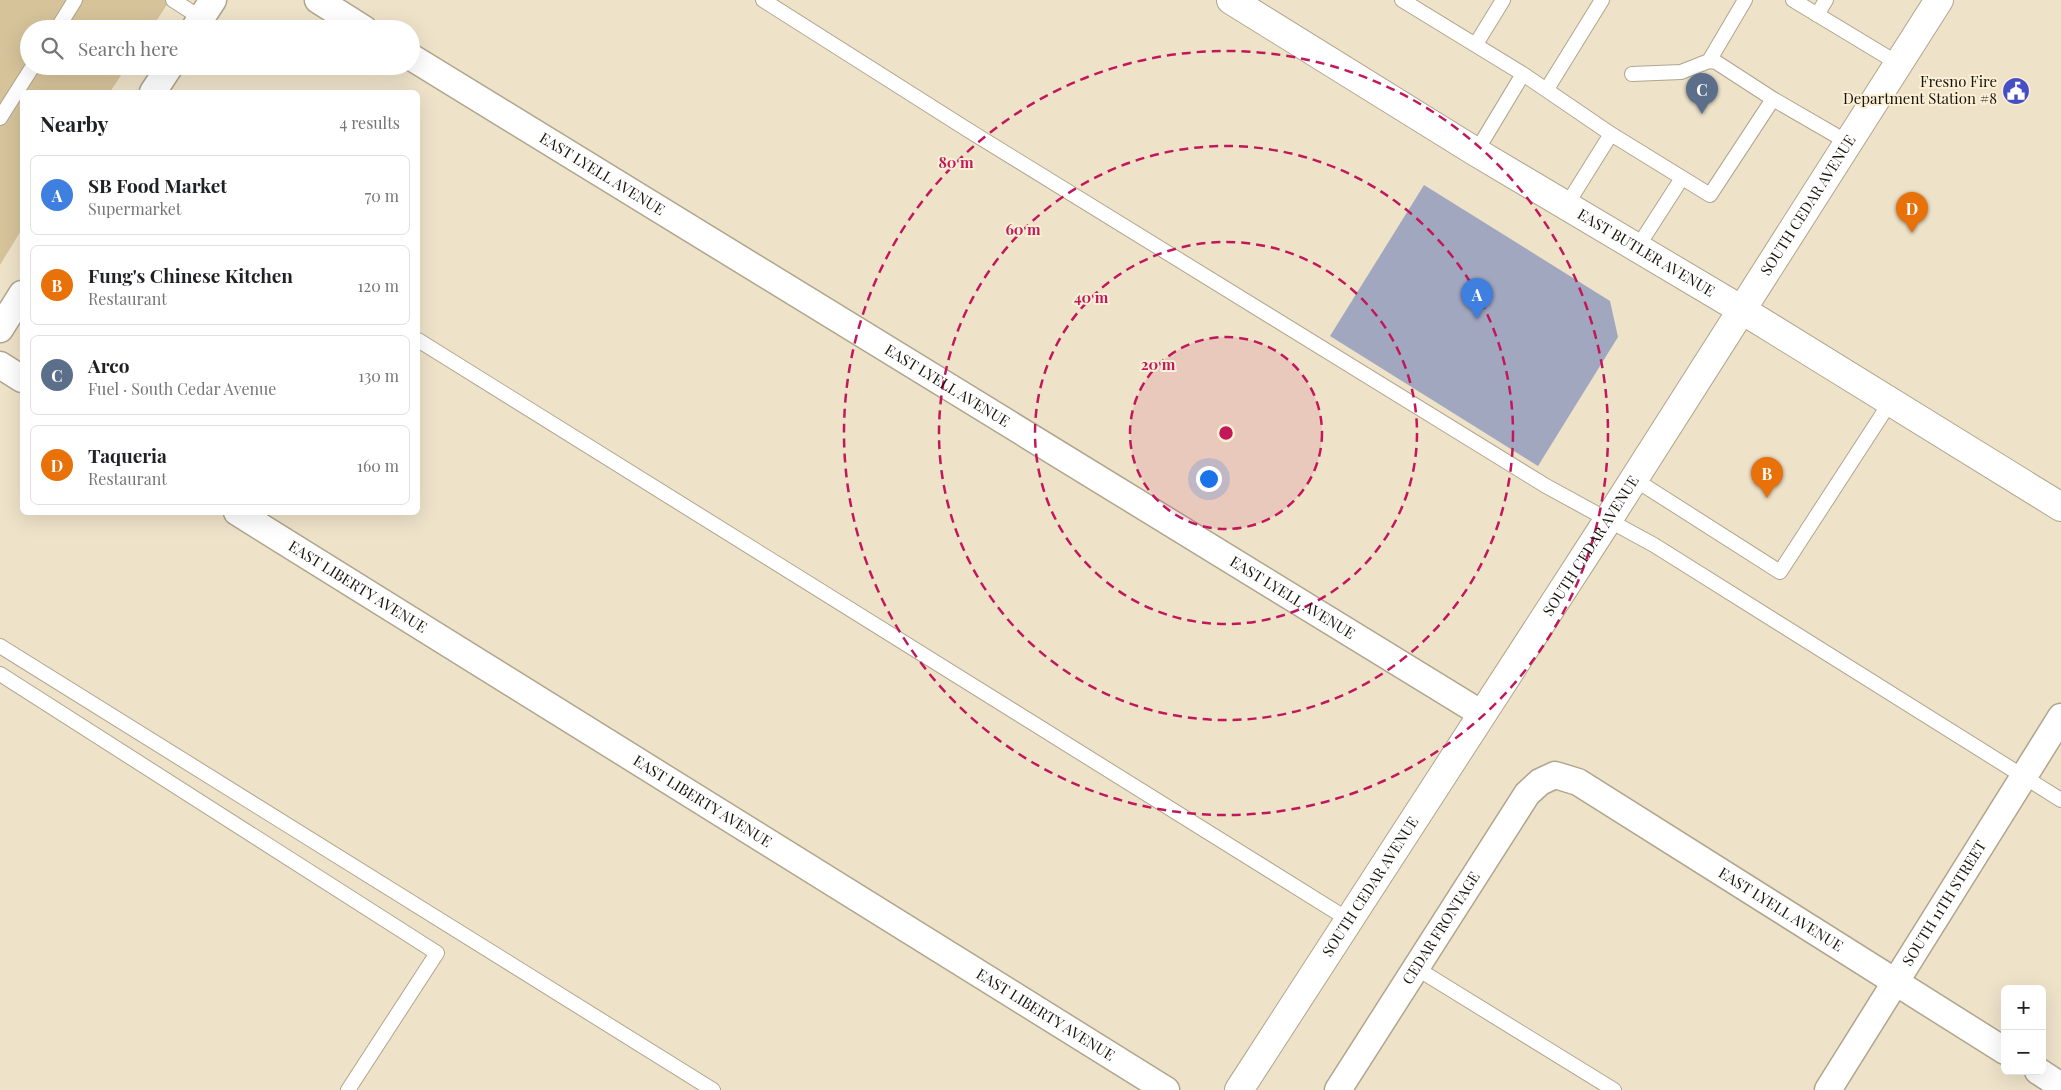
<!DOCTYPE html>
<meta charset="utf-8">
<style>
:root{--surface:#fff;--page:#f2f2f2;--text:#202124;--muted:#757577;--line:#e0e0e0;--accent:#0f766e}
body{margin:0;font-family:"Playfair Display",serif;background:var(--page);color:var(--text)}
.controls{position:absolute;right:15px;bottom:15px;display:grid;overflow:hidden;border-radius:8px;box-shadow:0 5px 20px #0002}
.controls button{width:45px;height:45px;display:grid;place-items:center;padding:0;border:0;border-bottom:1px solid var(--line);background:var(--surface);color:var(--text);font:25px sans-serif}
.you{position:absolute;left:1208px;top:478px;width:18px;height:18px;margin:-12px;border:4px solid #fff;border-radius:50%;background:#1a73e8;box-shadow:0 0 0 8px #1a73e833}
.badge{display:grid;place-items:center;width:32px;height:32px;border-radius:50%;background:var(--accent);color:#fff;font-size:16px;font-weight:700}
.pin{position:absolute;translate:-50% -41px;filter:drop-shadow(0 1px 2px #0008)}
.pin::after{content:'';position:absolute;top:26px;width:18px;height:15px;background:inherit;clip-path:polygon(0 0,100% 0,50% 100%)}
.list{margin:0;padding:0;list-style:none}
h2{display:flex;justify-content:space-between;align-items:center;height:65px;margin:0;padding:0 20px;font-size:21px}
h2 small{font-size:16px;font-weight:400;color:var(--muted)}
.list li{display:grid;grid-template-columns:32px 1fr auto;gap:15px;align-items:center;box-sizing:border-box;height:80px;margin:0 10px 10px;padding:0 10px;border:1px solid var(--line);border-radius:8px}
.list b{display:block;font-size:19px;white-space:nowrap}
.list p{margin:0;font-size:16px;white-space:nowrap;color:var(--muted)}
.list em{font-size:16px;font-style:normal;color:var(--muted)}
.icon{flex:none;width:28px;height:28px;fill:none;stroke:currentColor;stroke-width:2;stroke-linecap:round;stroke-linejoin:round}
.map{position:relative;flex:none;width:2061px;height:1090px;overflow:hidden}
.search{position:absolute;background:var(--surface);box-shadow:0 5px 20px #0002;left:20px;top:20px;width:400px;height:55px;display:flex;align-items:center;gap:12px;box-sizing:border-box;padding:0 18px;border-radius:28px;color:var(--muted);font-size:19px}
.panel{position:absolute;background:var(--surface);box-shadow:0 5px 20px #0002;left:20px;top:90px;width:400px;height:425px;border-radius:8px}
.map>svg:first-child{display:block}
.green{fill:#d6c39a}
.building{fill:#a1a7bf}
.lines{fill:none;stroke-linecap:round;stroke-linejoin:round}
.service-casing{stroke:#b0a58d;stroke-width:16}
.minor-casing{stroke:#b0a58d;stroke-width:29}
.tertiary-casing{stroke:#b0a58d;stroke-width:30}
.secondary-casing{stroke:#b0a58d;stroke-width:30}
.service{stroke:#fff;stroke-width:14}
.minor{stroke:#fff;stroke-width:26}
.tertiary{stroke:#fff;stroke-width:28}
.secondary{stroke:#fff;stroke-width:28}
.ring{fill:none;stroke:#c2185b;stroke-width:2.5;stroke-dasharray:9 6}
.labels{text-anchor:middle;stroke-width:4;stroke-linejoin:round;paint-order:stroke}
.poi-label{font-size:15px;fill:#17130a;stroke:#fbf0d6;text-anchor:end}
.street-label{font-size:15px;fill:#17130a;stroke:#fbf0d6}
.centre{fill:#c2185b;stroke:#fbf0d6;stroke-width:2.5}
.ring-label{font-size:15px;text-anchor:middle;font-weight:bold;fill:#c2185b;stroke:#fbf0d6;stroke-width:4;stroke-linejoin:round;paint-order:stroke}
</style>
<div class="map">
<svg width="2061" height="1090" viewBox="0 0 2061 1090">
<rect width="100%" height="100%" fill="#eee2c9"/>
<!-- green -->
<path class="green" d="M0 0H170L151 29H29V66H127L110 92H22V229L0 265Z"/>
<!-- building -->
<path class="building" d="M1424 185 1610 301 1618 337 1538 466 1330 336Z"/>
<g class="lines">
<!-- service casing -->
<g class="service-casing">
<path id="service" d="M173 0 201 18
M763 0 968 130 1546 486 1654 545 2061 800
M1402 0 1523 74 1611 134
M1793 0 1899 64
M1817 15 1826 0
M57 29 75 0
M1476 44 1503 0
M1709 61 1745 0
M1632 74 1681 72 1709 61 1716 62 1773 99 1849 143
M1547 89 1602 0
M0 118 33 66
M1476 152 1523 74
M1566 206 1611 134 1710 195 1773 99
M1637 248 1682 178
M418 340 1349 920
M1634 479 1780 572 1891 401
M0 646 713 1090
M0 674 437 953 348 1090
M1416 968 1614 1090"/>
</g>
<!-- minor casing -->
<g class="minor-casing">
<g id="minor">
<path d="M318 0 364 29"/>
<path d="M194 29 213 0"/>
<path id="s1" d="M411 57 1482 714"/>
<path d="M153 92 170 66"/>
<path d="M0 329 22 294"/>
<path d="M0 365 22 379"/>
<path id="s2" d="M237 512 1166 1090"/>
<path d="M2038 1071 2061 1086"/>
<path id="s3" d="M1338 1090 1527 794 1540 782 1555 775 1578 782 2005 1051"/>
<path id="s4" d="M1828 1090 2061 717"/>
</g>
</g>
<!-- tertiary casing -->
<g class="tertiary-casing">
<g id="tertiary">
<path id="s5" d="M1231 0 1476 152 1742 310 2061 507"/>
</g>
</g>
<!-- secondary casing -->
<g class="secondary-casing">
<g id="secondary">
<path id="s6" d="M1239 1090 1608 520 1939 0"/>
</g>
</g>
<!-- service -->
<use href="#service" class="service"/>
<!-- minor -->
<use href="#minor" class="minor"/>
<!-- tertiary -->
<use href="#tertiary" class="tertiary"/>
<!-- secondary -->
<use href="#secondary" class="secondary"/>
</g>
<!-- distance rings -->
<circle cx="1226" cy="433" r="96" fill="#c2185b" fill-opacity=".12"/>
<g class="ring">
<circle cx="1226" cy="433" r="96"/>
<circle cx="1226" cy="433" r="191"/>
<circle cx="1226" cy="433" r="287"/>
<circle cx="1226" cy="433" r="382"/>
</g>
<!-- icons -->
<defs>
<g id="civic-disc" transform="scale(1.4375)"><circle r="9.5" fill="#474ec4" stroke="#fbf0d6"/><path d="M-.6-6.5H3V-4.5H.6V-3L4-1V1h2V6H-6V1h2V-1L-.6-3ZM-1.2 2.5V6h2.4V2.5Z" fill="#fff"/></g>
</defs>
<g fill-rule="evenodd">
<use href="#civic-disc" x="2016" y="91"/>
</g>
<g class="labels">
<!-- poi labels -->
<g class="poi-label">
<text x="1997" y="87">Fresno Fire<tspan x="1997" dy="17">Department Station #8</tspan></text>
</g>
<!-- street labels -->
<g class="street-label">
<text dy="5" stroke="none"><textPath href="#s1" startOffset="224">EAST LYELL AVENUE</textPath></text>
<text dy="5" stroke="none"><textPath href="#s6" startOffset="1052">SOUTH CEDAR AVENUE</textPath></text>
<text dy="5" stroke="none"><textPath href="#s5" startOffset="486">EAST BUTLER AVENUE</textPath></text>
<text dy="5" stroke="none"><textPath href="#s1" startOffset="629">EAST LYELL AVENUE</textPath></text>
<text dy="5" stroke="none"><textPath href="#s6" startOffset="648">SOUTH CEDAR AVENUE</textPath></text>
<text dy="5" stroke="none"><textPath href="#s2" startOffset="142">EAST LIBERTY AVENUE</textPath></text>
<text dy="5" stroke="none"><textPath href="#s1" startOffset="1034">EAST LYELL AVENUE</textPath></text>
<text dy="5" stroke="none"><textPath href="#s2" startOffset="548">EAST LIBERTY AVENUE</textPath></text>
<text dy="5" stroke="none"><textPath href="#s6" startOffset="242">SOUTH CEDAR AVENUE</textPath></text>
<text dy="5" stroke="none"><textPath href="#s4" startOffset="220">SOUTH 11TH STREET</textPath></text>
<text dy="5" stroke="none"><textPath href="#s3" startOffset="649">EAST LYELL AVENUE</textPath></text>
<text dy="5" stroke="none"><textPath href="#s3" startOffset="192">CEDAR FRONTAGE</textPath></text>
<text dy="5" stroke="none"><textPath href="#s2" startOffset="952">EAST LIBERTY AVENUE</textPath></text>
</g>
</g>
<circle cx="1226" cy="433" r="8" class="centre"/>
<g class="ring-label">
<text x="956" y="168">80 m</text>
<text x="1023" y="235">60 m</text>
<text x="1091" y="303">40 m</text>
<text x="1158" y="370">20 m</text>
</g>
</svg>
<div class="controls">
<button>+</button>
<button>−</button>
</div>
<div class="you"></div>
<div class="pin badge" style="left:1477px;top:319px;background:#3f7fe0">A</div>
<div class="pin badge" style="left:1767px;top:498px;background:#e8710a">B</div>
<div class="pin badge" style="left:1702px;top:114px;background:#5c6f8a">C</div>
<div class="pin badge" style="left:1912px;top:233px;background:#e8710a">D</div>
<div class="search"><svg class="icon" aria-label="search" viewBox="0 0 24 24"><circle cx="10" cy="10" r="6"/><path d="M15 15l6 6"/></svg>Search here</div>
<section class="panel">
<h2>Nearby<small>4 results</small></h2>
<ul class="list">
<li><span class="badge" style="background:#3f7fe0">A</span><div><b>SB Food Market</b><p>Supermarket</p></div><em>70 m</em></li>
<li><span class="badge" style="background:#e8710a">B</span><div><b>Fung's Chinese Kitchen</b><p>Restaurant</p></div><em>120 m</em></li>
<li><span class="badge" style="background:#5c6f8a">C</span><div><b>Arco</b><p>Fuel · South Cedar Avenue</p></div><em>130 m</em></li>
<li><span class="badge" style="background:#e8710a">D</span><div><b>Taqueria</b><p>Restaurant</p></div><em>160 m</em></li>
</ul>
</section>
</div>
